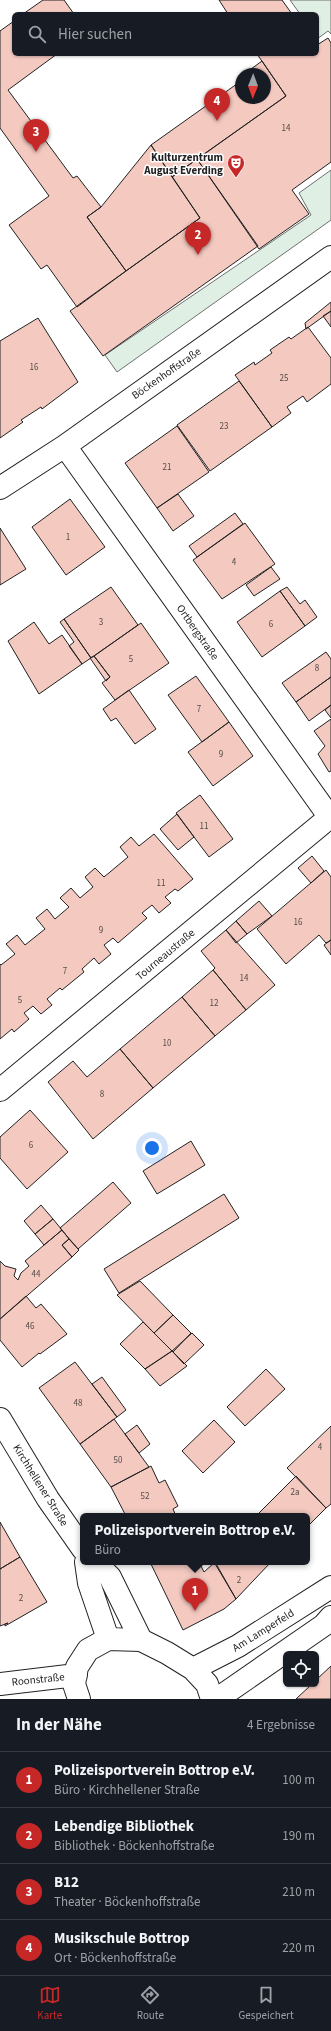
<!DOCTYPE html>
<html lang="de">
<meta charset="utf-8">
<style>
:root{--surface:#171b24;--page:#20242c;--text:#f1f3f6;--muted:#9ea1a6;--line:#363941;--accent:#c62828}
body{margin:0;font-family:"Source Sans 3",sans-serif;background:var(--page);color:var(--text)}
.controls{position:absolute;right:12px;bottom:12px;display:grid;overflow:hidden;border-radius:6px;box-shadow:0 1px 3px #0004}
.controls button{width:36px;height:36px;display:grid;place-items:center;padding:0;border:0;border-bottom:1px solid var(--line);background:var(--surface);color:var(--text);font:20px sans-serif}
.compass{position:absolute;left:235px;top:68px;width:36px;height:36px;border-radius:50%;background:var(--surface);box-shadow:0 1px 3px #0004;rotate:181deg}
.you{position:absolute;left:152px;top:1148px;width:14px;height:14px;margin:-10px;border:3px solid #fff;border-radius:50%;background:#1a73e8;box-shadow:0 0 0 6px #1a73e833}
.badge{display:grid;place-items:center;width:26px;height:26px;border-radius:50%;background:var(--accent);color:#fff;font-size:13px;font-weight:700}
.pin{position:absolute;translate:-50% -33px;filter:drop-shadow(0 1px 2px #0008)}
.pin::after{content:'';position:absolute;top:21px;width:14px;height:12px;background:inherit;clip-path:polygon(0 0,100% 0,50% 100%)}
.popup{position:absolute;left:80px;top:1513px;width:230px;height:52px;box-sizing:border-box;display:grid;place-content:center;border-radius:6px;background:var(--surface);filter:drop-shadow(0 1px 3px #0005);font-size:13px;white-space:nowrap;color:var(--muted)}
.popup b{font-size:15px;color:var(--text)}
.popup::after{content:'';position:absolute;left:50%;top:100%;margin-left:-8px;border:8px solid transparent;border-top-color:var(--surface)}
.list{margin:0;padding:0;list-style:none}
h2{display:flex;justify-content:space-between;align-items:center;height:52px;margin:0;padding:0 16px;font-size:17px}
h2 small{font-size:13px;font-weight:400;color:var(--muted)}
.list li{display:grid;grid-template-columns:26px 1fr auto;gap:12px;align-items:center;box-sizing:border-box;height:56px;padding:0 16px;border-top:1px solid var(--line)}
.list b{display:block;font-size:15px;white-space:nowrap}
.list p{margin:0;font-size:13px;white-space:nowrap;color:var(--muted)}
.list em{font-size:13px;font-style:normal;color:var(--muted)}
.icon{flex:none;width:22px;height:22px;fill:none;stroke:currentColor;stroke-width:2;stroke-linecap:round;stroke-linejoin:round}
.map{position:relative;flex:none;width:331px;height:1699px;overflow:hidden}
.search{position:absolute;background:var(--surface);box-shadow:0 1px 3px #0004;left:12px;right:12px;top:12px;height:44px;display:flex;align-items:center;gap:10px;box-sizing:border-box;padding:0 14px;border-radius:6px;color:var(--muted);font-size:15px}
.sheet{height:276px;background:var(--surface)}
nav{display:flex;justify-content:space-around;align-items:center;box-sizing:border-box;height:56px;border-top:1px solid var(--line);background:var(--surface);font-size:11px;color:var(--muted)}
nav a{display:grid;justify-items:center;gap:2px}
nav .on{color:var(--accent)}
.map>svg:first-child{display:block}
.green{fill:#e0efe3;stroke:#6f6f6f}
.building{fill:#f3c9c0;stroke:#222}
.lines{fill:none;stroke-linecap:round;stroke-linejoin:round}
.minor-casing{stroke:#222;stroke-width:24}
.minor{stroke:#fff;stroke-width:22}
.labels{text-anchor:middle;stroke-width:3;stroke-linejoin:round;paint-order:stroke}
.number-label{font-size:9px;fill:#564c4a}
.poi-label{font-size:11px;font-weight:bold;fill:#222;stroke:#fff;text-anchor:end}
.street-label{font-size:11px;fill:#222;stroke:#fff}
</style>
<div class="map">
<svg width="331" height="1699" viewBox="0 0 331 1699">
<rect width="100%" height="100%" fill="#fff"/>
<!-- green -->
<path class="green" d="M290 0H331V34L328 31 317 39V14H300Z
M331 170V220L117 372 105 355 311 215 299 193Z"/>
<!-- building -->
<path class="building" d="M43 0H64L74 14H23Z
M219 0H282L292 14H228Z
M14 21V54H57L8 90 73 178 77 176 101 207 87 217 126 271 77 307 47 265 41 269 9 225 49 196 0 128V31Z
M328 38 331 43V162L292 190 309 214 259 249 197 159 286 96 257 54H317V45Z
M262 61 286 96 172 177 151 145 241 81V98H265V74H249L247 72Z
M151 145 200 218 126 271 87 217 101 207Z
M197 159 258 246 103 356 70 311 200 218 172 177Z
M331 302V311L306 329 305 323Z
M331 311V327L323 316Z
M38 318 78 382 42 409 41 407 21 420 23 422 0 438V341Z
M308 327 331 358V384L307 402 303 396 287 407 291 413 272 427 235 375 254 362 255 365 272 353 270 350 289 337 291 339Z
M239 381 272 427 210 471 177 425Z
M177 426 209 472 157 508 125 463Z
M178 494 194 516 173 531 157 508Z
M70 499 105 547 66 575 32 527Z
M235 513 243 524 197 557 189 546Z
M245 523 275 564 222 599 193 560Z
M0 528 26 569 0 585Z
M271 567 280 579 254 596 246 585Z
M111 587 138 625 91 658 64 619Z
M287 587 300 604 305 600 317 617 305 626 280 591Z
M280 591 305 626 262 657 237 622Z
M64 619 91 658 82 664 69 646 74 642 60 622Z
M34 622 49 644 62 635 82 664 39 694 8 641Z
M141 623 169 663 115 700 102 683 110 677 94 656Z
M326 652 331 659V677L296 702 282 683Z
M94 656 110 677 106 681 90 658Z
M196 676 229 722 202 742 168 695Z
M331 677V705L309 721 296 702Z
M129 690 156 729 135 744 116 718 111 721 103 709Z
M331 705V718L325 710Z
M331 719V771L329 772 318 754 325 746 314 731Z
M229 722 253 756 213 786 188 752Z
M200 795 233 839 209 857 176 813Z
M177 814 194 837 178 850 160 829Z
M154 834 193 879 178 891 175 889 165 897 171 903 159 913 152 905 142 913 147 918 118 943 113 938 104 945 111 954 99 964 94 958 82 969 84 972 62 990 60 988 47 999 52 1005 41 1014 33 1006 24 1013 29 1019 14 1032 12 1029 0 1039V964L1 965 15 954 6 944 17 935 25 945 45 929 36 918 47 909 55 919 69 907 60 898 71 888 80 898 93 887 85 877 95 868 104 877 128 857 120 847 131 837 139 846Z
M312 856 324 871 311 883 298 868Z
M326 870 331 877V940L326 943 319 935 286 964 257 929Z
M259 901 272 916 247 934 236 921Z
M236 921 247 934 236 943 226 930Z
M226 930 275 985 246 1010 213 970 215 968 201 951Z
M331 940V955L324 945Z
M213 970 246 1010 215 1036 182 997Z
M182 997 215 1036 153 1088 120 1049Z
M120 1049 153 1088 93 1139 48 1082 73 1061 87 1077Z
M30 1110 68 1152 27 1189 0 1158V1137Z
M191 1141 205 1165 157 1194 143 1171Z
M113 1182 131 1203 78 1249 60 1228Z
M224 1194 239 1218 119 1293 104 1269Z
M41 1205 53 1219 35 1234 24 1221Z
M53 1219 62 1230 44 1245 35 1234Z
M62 1230 69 1239 62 1245 72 1257 0 1319V1261L5 1266 16 1269 14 1276 18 1280 21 1273 29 1266 25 1261Z
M69 1239 79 1250 72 1257 62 1245Z
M140 1281 173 1315 154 1333 117 1295Z
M26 1296 36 1308 41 1304 67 1334 40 1354 39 1353 22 1367 0 1340V1319Z
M173 1315 191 1333 173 1352 154 1333Z
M143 1322 172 1351 145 1369 120 1344Z
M192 1333 204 1345 184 1364 172 1351Z
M172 1351 187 1366 160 1386 145 1369Z
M75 1362 117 1417 80 1444 39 1388Z
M266 1369 285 1389 245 1426 227 1407Z
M102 1377 126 1410 117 1417 92 1384Z
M114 1419 149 1467 111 1487 80 1444Z
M214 1420 235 1442 203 1473 182 1451Z
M137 1425 150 1444 139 1453 125 1434Z
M331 1426V1504L326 1508 287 1468Z
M151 1466 159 1483 165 1480 178 1506 173 1509 176 1516H126L111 1487Z
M296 1476 326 1508 307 1527V1516H256Z
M0 1522 20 1557 0 1569Z
M20 1557 47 1602 5 1626V1624L8 1623 0 1626V1569Z
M150 1562H199L204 1572 215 1562 236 1599 224 1609 183 1630Z
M214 1562H271L236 1599Z
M331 1666V1699H296L312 1684H316V1680Z"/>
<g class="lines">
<!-- minor casing -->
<g class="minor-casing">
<path id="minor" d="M65 446 331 819
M0 488 65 446 331 257
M0 1090 330 817
M0 1419 48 1499 83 1549
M86 1562 89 1583 108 1639
M95 1562 110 1577 141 1640
M193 1669 238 1646 331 1587
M0 1684 76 1675
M79 1699 74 1684 77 1667 88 1650 108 1639 141 1640 167 1653 193 1669 207 1684 212 1699
M217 1699 324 1625 331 1617"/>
</g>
<!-- minor -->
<use href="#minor" class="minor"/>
</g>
<!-- icons -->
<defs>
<g id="theatre-pin" transform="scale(0.9)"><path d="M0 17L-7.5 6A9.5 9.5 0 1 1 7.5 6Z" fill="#c62828" stroke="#fff"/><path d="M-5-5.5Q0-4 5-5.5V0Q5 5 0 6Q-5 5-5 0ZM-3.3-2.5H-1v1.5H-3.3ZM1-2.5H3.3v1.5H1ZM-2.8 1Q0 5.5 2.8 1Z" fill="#fff"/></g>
</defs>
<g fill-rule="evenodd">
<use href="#theatre-pin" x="236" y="163"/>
</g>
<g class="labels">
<!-- number labels -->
<g class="number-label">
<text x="286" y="131">14</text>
<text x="34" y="370">16</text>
<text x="284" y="381">25</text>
<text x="224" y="429">23</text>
<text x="167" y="470">21</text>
<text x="68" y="540">1</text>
<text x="234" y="565">4</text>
<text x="101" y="625">3</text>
<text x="271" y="627">6</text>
<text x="131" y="662">5</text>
<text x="317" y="671">8</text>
<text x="199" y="712">7</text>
<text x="221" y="757">9</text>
<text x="204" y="829">11</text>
<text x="161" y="886">11</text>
<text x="298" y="925">16</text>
<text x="101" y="933">9</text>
<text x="65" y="974">7</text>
<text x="244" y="981">14</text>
<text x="20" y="1003">5</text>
<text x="214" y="1006">12</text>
<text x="167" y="1046">10</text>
<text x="102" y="1097">8</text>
<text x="31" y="1148">6</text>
<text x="36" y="1277">44</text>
<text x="30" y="1329">46</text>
<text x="78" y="1406">48</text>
<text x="320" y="1450">4</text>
<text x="118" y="1463">50</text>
<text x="295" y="1495">2a</text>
<text x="145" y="1499">52</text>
<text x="239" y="1583">2</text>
<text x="21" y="1601">2</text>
</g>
<!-- poi labels -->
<g class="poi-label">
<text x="223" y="161">Kulturzentrum<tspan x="223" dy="13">August Everding</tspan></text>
</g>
<!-- street labels -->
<g class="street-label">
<text transform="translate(166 373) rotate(-35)" y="4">Böckenhoffstraße</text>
<text transform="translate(198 632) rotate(55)" y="4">Ortbergstraße</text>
<text transform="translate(165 954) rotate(-40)" y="4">Tourneaustraße</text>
<text transform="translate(41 1485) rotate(58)" y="4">Kirchhellener Straße</text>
<text transform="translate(263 1630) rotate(-32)" y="4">Am Lamperfeld</text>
<text transform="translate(38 1679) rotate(-6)" y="4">Roonstraße</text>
</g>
</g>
</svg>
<div class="controls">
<button><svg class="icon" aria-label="locate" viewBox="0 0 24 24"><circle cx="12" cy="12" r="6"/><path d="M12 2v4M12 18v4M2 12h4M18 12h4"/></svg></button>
</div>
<svg class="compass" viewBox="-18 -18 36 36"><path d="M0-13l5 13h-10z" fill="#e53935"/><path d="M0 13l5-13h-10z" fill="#9ea1a6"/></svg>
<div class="you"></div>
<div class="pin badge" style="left:195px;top:1611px">1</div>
<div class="popup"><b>Polizeisportverein Bottrop e.V.</b>Büro</div>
<div class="pin badge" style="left:198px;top:255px">2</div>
<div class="pin badge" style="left:36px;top:152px">3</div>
<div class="pin badge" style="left:217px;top:121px">4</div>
<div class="search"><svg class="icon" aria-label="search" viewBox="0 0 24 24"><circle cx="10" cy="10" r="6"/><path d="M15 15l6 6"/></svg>Hier suchen</div>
</div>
<section class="sheet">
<h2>In der Nähe<small>4 Ergebnisse</small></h2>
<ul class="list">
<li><span class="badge">1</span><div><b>Polizeisportverein Bottrop e.V.</b><p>Büro · Kirchhellener Straße</p></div><em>100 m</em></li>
<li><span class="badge">2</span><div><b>Lebendige Bibliothek</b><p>Bibliothek · Böckenhoffstraße</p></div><em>190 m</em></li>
<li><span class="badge">3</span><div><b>B12</b><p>Theater · Böckenhoffstraße</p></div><em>210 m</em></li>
<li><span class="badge">4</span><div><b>Musikschule Bottrop</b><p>Ort · Böckenhoffstraße</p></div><em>220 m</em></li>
</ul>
</section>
<nav>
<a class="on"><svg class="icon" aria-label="map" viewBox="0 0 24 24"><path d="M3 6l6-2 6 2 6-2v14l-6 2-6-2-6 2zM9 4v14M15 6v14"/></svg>Karte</a>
<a><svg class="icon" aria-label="directions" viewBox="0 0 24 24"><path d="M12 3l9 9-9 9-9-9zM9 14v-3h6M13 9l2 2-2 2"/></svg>Route</a>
<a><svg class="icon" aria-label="saved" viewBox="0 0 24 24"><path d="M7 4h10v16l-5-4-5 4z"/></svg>Gespeichert</a>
</nav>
